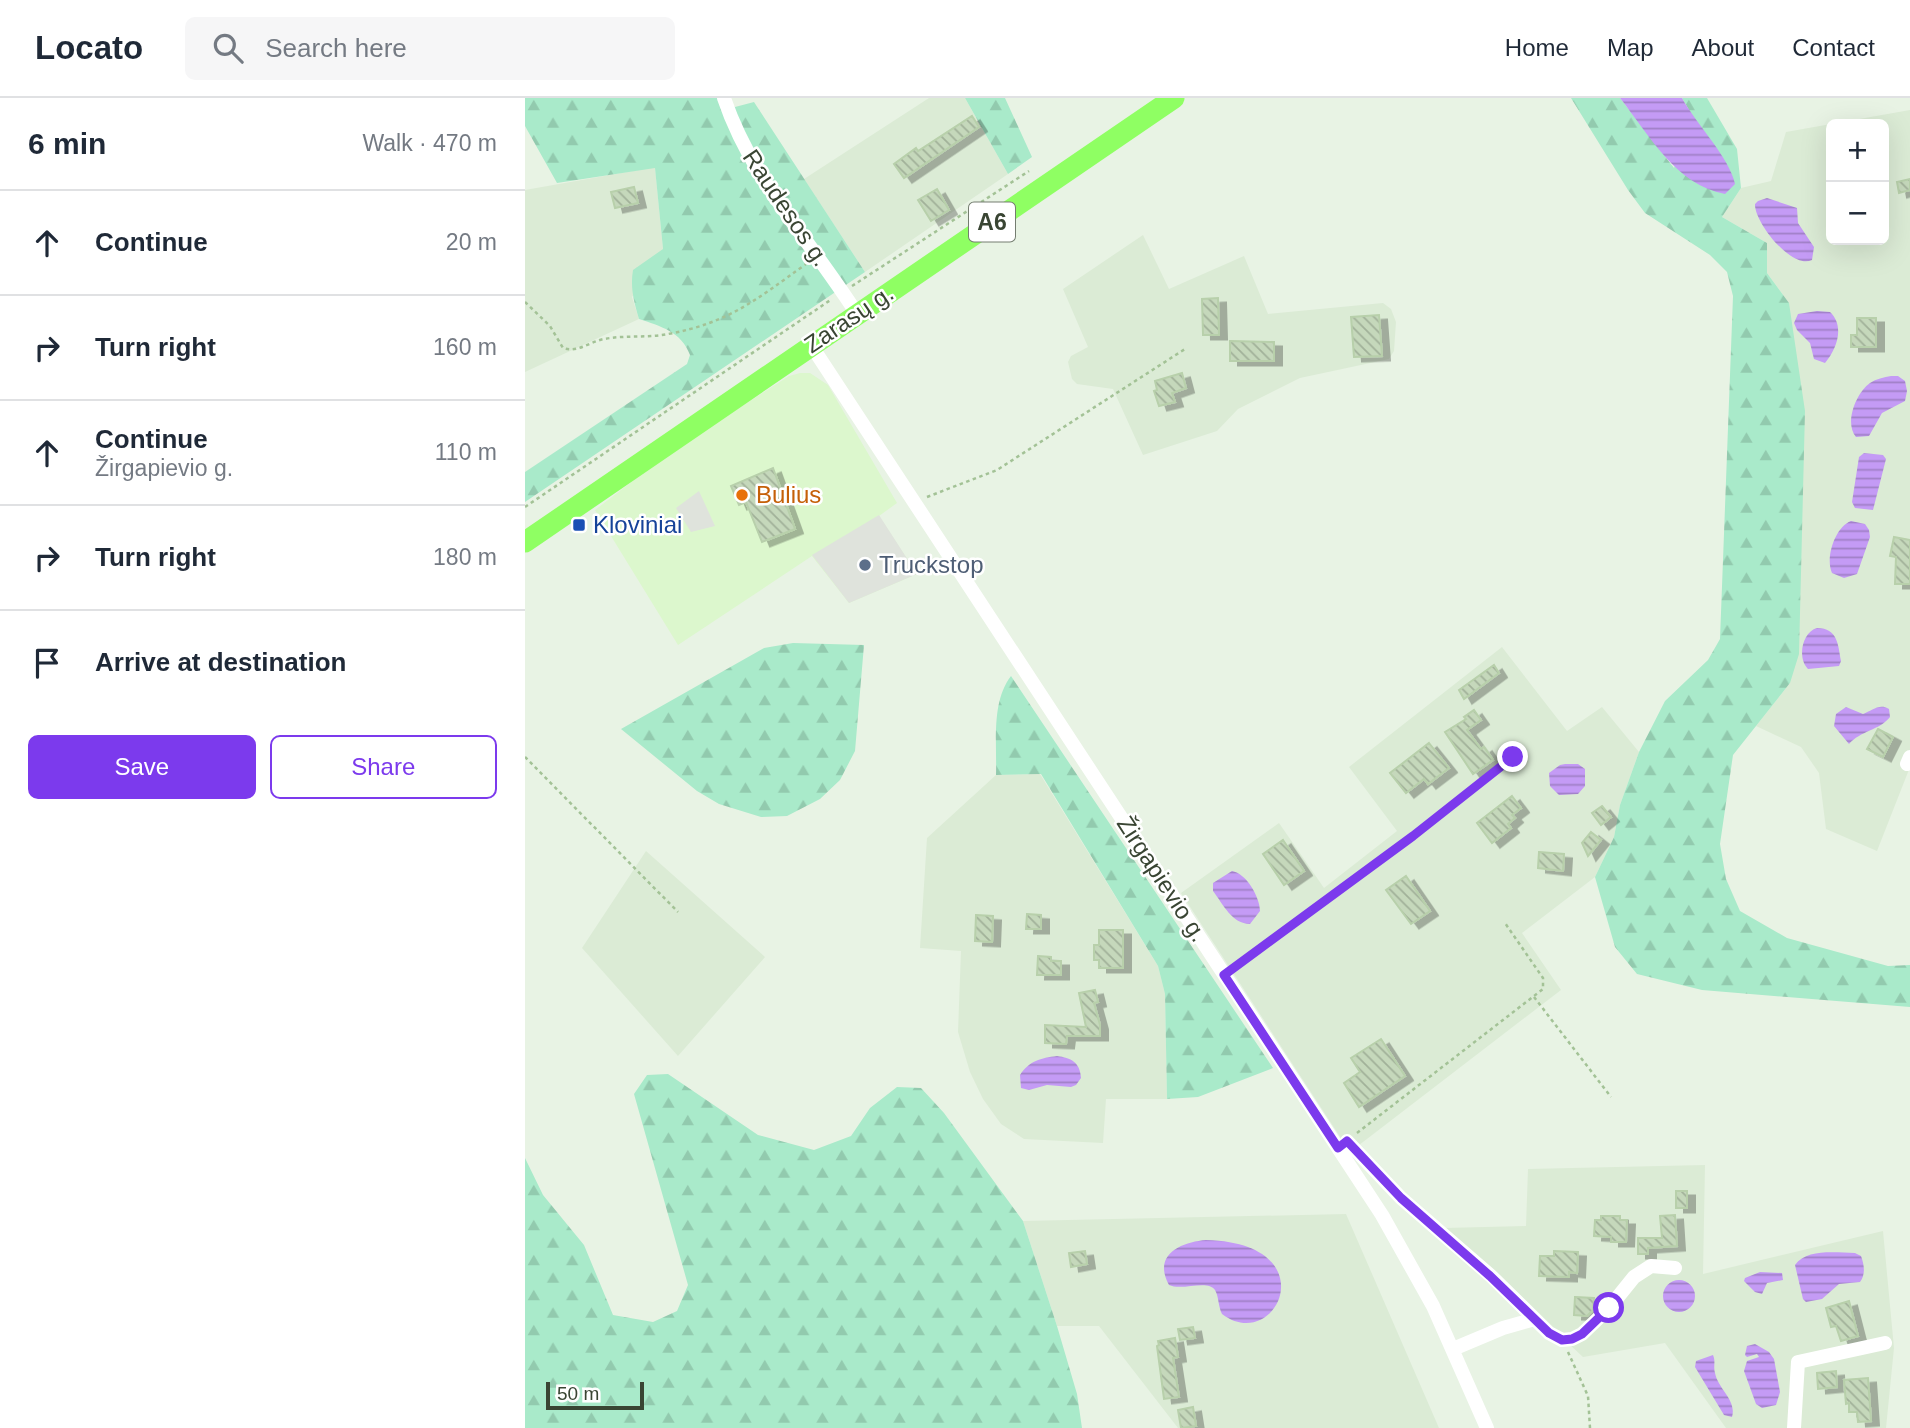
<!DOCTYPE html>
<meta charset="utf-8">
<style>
:root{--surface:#fff;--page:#f6f6f7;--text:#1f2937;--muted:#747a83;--line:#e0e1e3;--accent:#7c3aed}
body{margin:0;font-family:Arial,sans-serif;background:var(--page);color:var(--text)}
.controls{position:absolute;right:21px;top:21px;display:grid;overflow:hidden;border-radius:10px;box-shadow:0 7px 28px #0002}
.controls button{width:63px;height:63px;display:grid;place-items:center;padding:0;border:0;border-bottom:2px solid var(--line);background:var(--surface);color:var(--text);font:35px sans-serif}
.scale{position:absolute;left:21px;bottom:18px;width:98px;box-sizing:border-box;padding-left:7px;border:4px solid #394533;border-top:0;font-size:19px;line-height:24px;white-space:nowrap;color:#394533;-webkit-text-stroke:5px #fff;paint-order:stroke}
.stop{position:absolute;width:21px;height:21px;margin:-16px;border:5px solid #7c3aed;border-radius:50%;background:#fff}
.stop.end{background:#7c3aed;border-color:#fff;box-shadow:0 2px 7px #0008}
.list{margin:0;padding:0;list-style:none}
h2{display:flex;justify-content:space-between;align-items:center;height:91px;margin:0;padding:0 28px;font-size:30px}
h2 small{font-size:23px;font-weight:400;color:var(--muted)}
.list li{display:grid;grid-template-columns:46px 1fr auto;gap:21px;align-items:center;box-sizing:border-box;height:105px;padding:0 28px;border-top:2px solid var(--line)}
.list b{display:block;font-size:26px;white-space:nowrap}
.list p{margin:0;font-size:23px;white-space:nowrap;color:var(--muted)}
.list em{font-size:23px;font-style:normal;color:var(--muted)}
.actions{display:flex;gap:14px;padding:21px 28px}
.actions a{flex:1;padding:16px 0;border:2px solid var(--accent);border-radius:10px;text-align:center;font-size:24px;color:var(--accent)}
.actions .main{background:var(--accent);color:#fff}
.icon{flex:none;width:38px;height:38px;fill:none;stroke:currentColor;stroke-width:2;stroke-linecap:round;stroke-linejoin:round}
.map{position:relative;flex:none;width:1385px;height:1330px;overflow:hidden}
header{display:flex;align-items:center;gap:42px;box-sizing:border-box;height:98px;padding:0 35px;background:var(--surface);border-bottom:2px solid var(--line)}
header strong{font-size:33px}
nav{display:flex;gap:38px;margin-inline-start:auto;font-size:24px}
.search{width:490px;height:63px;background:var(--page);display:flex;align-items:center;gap:18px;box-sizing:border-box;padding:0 24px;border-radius:10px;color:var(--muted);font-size:26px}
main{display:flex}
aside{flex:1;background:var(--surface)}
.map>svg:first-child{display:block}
.residential{fill:#dbebd5;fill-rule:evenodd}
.commercial{fill:#dcf7cd}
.forest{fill:url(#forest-firs)}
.parking{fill:#dfe3dc}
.water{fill:url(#water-rules)}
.building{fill:url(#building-back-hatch);stroke:#b8d0ab;stroke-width:2;filter:url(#shadow)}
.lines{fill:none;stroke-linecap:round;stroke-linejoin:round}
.path{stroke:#a3c296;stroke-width:2.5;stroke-dasharray:3.5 3.5;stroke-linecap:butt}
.minor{stroke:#fff;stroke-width:14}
.highway{stroke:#8fff63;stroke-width:21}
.route{stroke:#7c3aed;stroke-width:9}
.food-dot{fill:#e8710a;stroke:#fff;stroke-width:2.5}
.transit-dot{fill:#1a4fb4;stroke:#fff;stroke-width:2.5}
.service-dot{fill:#5c6f8a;stroke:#fff;stroke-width:2.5}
.labels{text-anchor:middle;stroke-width:5;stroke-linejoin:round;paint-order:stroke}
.shield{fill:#fff;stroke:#747d70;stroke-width:2}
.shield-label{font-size:23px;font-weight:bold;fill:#394533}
.street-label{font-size:24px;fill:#394533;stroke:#fff}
.food-label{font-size:24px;fill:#c56008;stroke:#fff;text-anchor:start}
.transit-label{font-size:24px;fill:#164399;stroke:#fff;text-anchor:start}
.service-label{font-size:24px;fill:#4e5e75;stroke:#fff;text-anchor:start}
</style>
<header>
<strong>Locato</strong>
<div class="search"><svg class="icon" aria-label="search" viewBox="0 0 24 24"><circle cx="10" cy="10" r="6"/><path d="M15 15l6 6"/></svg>Search here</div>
<nav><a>Home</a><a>Map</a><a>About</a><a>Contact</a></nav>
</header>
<main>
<aside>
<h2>6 min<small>Walk · 470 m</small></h2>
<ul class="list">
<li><svg class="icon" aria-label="ahead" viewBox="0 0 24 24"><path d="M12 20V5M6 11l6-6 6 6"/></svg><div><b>Continue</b></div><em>20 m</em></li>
<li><svg class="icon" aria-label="right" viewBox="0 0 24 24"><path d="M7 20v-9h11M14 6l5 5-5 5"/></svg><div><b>Turn right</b></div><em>160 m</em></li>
<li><svg class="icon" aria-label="ahead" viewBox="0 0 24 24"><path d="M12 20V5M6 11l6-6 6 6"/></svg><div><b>Continue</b><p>Žirgapievio g.</p></div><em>110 m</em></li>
<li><svg class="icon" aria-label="right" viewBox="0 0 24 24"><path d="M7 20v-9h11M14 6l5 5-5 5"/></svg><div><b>Turn right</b></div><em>180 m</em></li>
<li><svg class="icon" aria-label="arrive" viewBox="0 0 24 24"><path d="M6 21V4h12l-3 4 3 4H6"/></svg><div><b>Arrive at destination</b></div></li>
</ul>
<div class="actions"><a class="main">Save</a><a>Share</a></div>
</aside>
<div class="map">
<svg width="1385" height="1330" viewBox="0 0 1385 1330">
<defs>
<pattern id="forest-firs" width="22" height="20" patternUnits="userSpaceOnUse" patternTransform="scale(1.75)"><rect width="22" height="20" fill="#a9eaca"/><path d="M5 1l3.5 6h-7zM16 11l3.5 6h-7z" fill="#92caae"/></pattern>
<pattern id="water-rules" width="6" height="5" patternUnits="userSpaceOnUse" patternTransform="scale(1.75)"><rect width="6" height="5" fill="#c49bf5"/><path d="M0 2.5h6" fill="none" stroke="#a080c7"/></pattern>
<pattern id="building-back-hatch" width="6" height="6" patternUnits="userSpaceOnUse" patternTransform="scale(1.75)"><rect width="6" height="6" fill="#c5d8bb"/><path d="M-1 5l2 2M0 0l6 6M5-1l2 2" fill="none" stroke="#a1b199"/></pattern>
<filter id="shadow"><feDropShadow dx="8" dy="4.5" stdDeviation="0" flood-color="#0004"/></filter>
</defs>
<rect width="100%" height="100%" fill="#e8f3e4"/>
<!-- residential -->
<path class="residential" d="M404 0H440L483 76 340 174 279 81Z
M1385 12V669L1352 753 1301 731 1294 675 1276 649 1231 628 1265 585 1264 205 1242 175V145L1197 119 1216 90 1246 83 1261 34ZM1306 26H1359V142H1306Z
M130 69 138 151 107 199 114 221 0 274V92Z
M618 137 644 191 719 158 743 216 858 205 866 211 871 224 869 253 864 261 775 280 713 311 692 333 618 357 588 291 552 286 547 281 543 264 546 258 563 249 538 191Z
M977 549 1042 633 1077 609 1114 654 1095 707 1089 739 1070 779 997 835 1036 892 825 1054 656 795 754 725 799 790 872 733 824 669Z
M515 676 633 868 640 896 642 1001H581L578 1045 499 1041 476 1026 458 1001 445 974 433 934 436 853 395 850 402 740 471 677Z
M121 753 240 859 153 958 57 850Z
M1180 1067 1178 1176 1358 1133 1369 1250 1361 1330H1201L1140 1245 1058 1259 919 1130 1001 1128 1003 1071Z
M821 1116 914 1330H653L574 1228H532L498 1123Z"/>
<!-- commercial -->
<path class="commercial" d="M275 275H285L303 287 372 405 354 418 392 476 324 505 287 458 153 547 70 412 144 355 264 278Z"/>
<!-- forest -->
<path class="forest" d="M0 0H197L210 9 229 4 340 174 0 404V374L162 266 165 257C157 234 135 228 114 221 109 204 105 190 108 172L138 151 130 70 32 85 0 28Z
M440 0H480L507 59 483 76Z
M1046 0H1095L1149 70 1168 19 1157 0H1182L1212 51 1216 90 1197 119 1242 145V175L1264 205 1280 313 1274 556 1265 585 1208 657 1195 746 1201 781 1215 813 1262 840 1363 868 1385 867V909L1177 892 1112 876 1090 849 1070 779 1089 739 1095 707 1114 654 1140 603 1183 562 1195 541 1208 198 1202 174 1185 157 1120 115 1103 92Z
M268 545 339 547 330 653 315 682 295 701 262 718 236 719 194 706 172 693 96 631 239 550Z
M486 578 748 970 673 999 642 1001 640 896 633 868 516 676 471 677C472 645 466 604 486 578Z
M143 976 233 1037 289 1052 326 1038 345 1010 372 989 396 990 419 1015 498 1123 532 1228 552 1296 557 1330H0V1060L18 1097 59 1147 88 1217 128 1224 152 1213 163 1187 109 996 122 977Z"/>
<!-- parking -->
<path class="parking" d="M174 393 190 428 166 434 151 410Z
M354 417 392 476 324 505 287 457Z"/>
<!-- water -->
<path class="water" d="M1095 0H1157C1171 26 1205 60 1210 86L1200 96C1151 87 1124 37 1095 0Z
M1242 100 1272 110 1273 125 1289 149 1287 162C1266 172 1229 123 1230 106L1233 103Z
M1292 213 1305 214C1320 228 1312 251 1300 265L1289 261 1285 245 1272 232 1269 225 1273 216Z
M1366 278H1373L1380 283 1382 293 1380 303 1357 315 1344 338 1331 339C1319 325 1331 295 1345 285 1351 281 1359 279 1366 278Z
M1339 355 1358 357 1361 361 1348 412 1330 410 1327 404 1334 359Z
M1326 423 1340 426 1344 432 1345 439 1332 476 1319 480 1307 475C1300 460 1310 429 1326 423Z
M1292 530C1313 530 1313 547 1316 563L1314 568 1283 571C1272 560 1277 534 1292 530Z
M1321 609 1338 616C1347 613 1354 605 1364 611L1365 619C1355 632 1335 633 1324 646L1309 628 1311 616Z
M1040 666H1053L1060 671V688L1053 696 1034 697 1025 688 1024 675 1035 667Z
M707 773C721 775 735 799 735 813L725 826C707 826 698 806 688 793V785Z
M532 958C546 960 555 964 556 980L551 987 546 989 522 987 504 992 496 990 495 977C504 963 516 960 532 958Z
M681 1142C804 1145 751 1257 697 1216 693 1208 694 1199 690 1192 683 1181 657 1193 644 1187 627 1156 657 1144 681 1142Z
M1330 1155 1336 1158C1339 1166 1341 1176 1335 1184L1314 1186 1297 1201 1281 1204 1278 1201 1270 1167C1282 1150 1312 1155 1330 1155Z
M1235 1174 1257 1175 1258 1182 1242 1185 1237 1196 1230 1194 1219 1183 1220 1180Z
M1138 1198a16 16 0 1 1 32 0a16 16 0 1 1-32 0Z
M1230 1246 1244 1254 1249 1261 1255 1294 1251 1307 1237 1310 1231 1306 1219 1273 1222 1263 1234 1259 1232 1256 1222 1259 1220 1257 1222 1248Z
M1188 1257C1191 1264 1188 1268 1190 1275 1193 1291 1212 1302 1207 1319L1199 1317 1170 1269 1171 1263Z"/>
<!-- building -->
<path class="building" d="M447 18 454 29 379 80 369 66 391 50 393 53Z
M1385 81V92L1374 95 1372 84Z
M109 89 113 105 90 110 86 94Z
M412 91 424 112 406 123 393 102Z
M693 200 694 237H678L677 201Z
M854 217 857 258 829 259 826 219Z
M1332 220H1351V249H1326V237H1332Z
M705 243 749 244V263H705Z
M657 275 661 290 647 295 650 304 634 308 629 293 632 292 630 283Z
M248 370 270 431 237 444 221 404 214 407 206 388Z
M1369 439 1385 442V486H1370L1371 459 1365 458Z
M969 567 974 575 939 601 934 592Z
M949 612 956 622 942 632 956 651 959 649 968 662 948 676 920 634 941 621 939 619Z
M1353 631 1368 639 1358 659 1342 651Z
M904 645 924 670 903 686 899 681 881 695 865 675Z
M987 698 996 710 987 717 990 720 983 726 986 730 967 745 952 725Z
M1077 708 1086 719 1076 727 1067 715Z
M1066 734 1076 742 1063 758 1057 745Z
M758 742 779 773 759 787 738 756Z
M1014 754 1039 756 1038 773 1013 770Z
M881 778 905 813 886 826 861 792Z
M502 816 516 817V831H501Z
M451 817 468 818 467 844 450 843Z
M574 832H598V870H574V862H569V847H574Z
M513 858 526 859V863H536V877H512Z
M570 892 573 904 569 905 575 927V938H542L541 946 520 945V927L561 929 554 895Z
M856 941 880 978 834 1009 819 985 835 974 826 960Z
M1151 1093H1162V1110H1151Z
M1150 1117 1152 1148 1123 1150V1156H1113V1140H1137L1135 1118Z
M1076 1118H1095V1122H1102L1101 1144H1086V1139L1069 1138 1070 1122H1076Z
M560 1153 562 1166 546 1169 544 1155Z
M1029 1153 1053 1154 1052 1175 1044 1174V1179L1014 1178 1015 1158H1029Z
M1050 1199 1069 1200 1068 1212 1062 1218 1049 1217Z
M1324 1203 1333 1238 1316 1243 1311 1228 1306 1229 1301 1210Z
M668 1229 670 1240 655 1242 653 1231Z
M650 1240 653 1259 648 1260 654 1299 639 1301 632 1248 634 1247 633 1243Z
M1311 1273 1312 1289 1293 1291 1292 1275Z
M1343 1280 1346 1323 1333 1324 1332 1314H1324V1305L1321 1306 1319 1282Z
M668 1309 671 1328 656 1330 653 1312Z"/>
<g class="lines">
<!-- path -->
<path class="path" d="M327 188 504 73
M0 204 25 228 38 250C53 255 64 244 79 241 100 237 122 240 143 236 204 225 232 201 281 166
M402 399 472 372 660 251
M0 409 307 201
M0 659 153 814
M711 868 888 738 987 658
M1009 899 1086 999
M832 1035 1018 891V880L980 825
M1043 1254 1063 1298 1065 1330"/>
<!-- minor -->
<path class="minor" d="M199 0C226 81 287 145 332 216
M286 247 857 1117 908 1208 962 1330
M1382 666 1385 659
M822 1043 876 1100 966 1178 1024 1235 1037 1242 1047 1241 1057 1236 1084 1210 1109 1179 1126 1168 1150 1170
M928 1251 978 1230 1010 1221
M1269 1330 1273 1264 1360 1245"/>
<!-- highway -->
<path class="highway" d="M0 444 649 0"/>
</g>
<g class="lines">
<!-- route -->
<path class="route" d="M988 659 888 738 699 877 813 1050 822 1043 876 1100 965 1178 1024 1235 1037 1242 1047 1241 1057 1236 1084 1210"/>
</g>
<!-- markers -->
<circle class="food-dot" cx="217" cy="397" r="7"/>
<rect class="transit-dot" x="47" y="420" width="14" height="14" rx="3.5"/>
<circle class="service-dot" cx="340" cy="467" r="7"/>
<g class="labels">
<!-- shield labels -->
<rect class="shield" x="444" y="104.5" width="46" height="39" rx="5"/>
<g class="shield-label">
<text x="467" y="132">A6</text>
</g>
<!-- street labels -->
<g class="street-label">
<text transform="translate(261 110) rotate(56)" y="8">Raudesos g.</text>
<text transform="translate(324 221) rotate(-34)" y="8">Zarasų g.</text>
<text transform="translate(637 781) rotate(57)" y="8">Žirgapievio g.</text>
</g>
<!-- food labels -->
<g class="food-label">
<text x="231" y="405">Bulius</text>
</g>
<!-- transit labels -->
<g class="transit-label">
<text x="68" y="435">Kloviniai</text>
</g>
<!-- service labels -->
<g class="service-label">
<text x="354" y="475">Truckstop</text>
</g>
</g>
</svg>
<div class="controls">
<button>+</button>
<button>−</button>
</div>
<div class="scale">50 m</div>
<div class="stop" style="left:1084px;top:1210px"></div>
<div class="stop end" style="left:988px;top:659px"></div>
</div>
</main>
